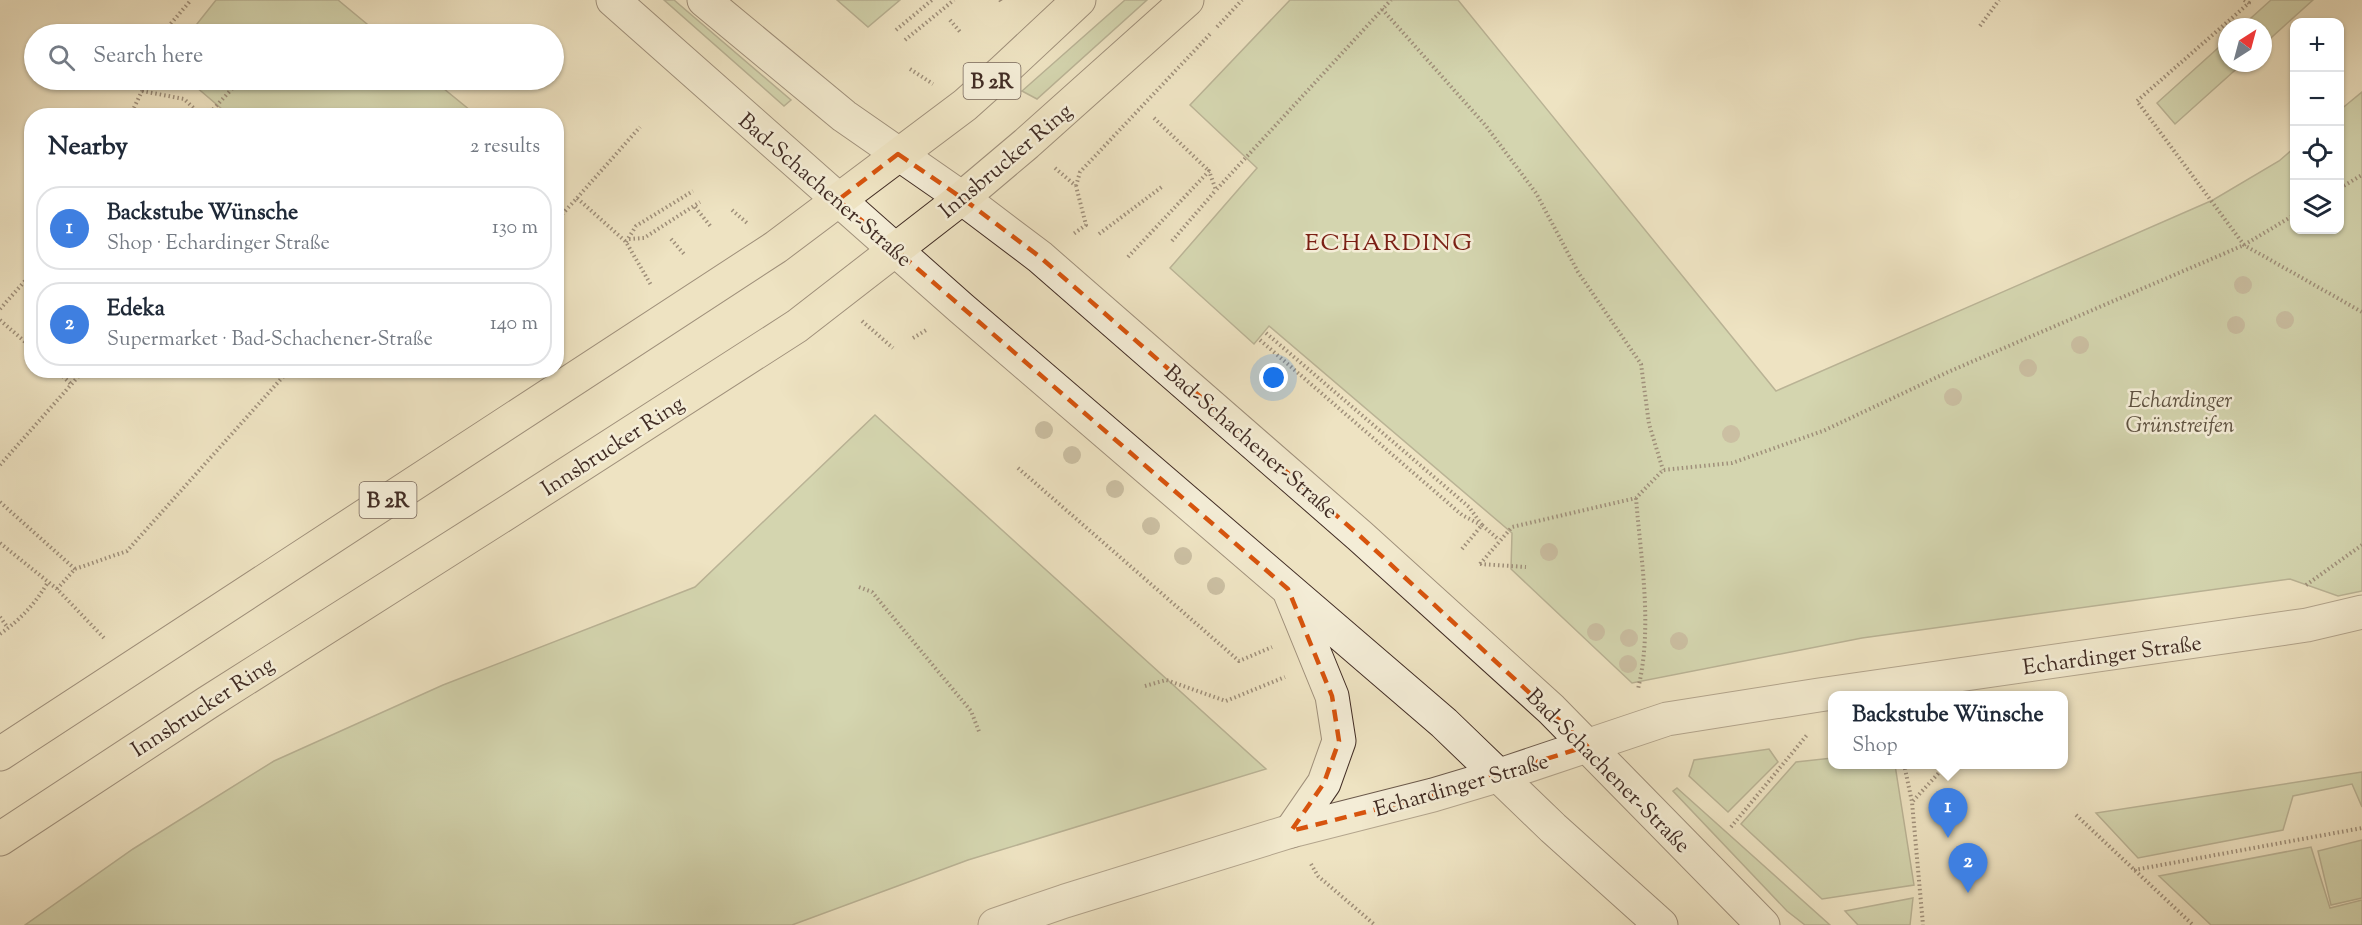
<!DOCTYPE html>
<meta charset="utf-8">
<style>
:root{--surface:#fff;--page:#f6f6f7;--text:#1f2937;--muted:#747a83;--line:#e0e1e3;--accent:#d93025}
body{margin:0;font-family:"Sorts Mill Goudy",serif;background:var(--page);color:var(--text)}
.controls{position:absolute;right:18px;top:18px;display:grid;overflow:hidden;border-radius:12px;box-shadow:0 2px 4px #0004}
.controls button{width:54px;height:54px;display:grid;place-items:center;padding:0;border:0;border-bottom:2px solid var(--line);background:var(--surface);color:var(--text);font:30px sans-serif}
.compass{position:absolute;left:2218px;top:18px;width:54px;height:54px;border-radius:50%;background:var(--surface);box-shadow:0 2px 4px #0004;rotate:36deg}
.you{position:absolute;left:1274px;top:378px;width:21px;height:21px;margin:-15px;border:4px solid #fff;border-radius:50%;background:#1a73e8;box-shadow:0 0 0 9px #1a73e833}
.badge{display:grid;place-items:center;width:39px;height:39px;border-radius:50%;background:var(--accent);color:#fff;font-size:20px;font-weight:700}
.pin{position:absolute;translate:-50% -50px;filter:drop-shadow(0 2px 3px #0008)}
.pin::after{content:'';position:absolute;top:32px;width:21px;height:18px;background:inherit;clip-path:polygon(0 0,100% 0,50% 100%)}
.popup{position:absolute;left:1828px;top:691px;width:240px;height:78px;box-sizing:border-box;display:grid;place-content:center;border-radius:12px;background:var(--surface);filter:drop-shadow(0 2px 4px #0005);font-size:20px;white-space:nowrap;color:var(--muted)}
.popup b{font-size:22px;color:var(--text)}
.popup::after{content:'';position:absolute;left:50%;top:100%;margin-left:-12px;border:12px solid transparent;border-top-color:var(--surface)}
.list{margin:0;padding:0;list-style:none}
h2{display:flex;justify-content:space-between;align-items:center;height:78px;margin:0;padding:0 24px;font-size:26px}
h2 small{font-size:20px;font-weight:400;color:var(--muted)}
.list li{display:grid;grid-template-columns:39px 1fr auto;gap:18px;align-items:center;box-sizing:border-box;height:84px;margin:0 12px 12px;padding:0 12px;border:2px solid var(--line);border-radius:24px}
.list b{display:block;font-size:22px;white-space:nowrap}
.list p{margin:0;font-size:20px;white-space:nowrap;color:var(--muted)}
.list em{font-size:20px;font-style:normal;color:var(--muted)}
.icon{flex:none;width:33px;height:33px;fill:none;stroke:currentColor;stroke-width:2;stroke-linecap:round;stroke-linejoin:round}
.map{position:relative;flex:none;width:2362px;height:925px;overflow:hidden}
.search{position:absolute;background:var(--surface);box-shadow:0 2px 4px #0004;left:24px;top:24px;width:540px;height:66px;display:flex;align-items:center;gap:15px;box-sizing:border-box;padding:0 21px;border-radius:33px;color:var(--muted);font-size:22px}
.panel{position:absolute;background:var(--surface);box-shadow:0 2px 4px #0004;left:24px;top:108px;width:540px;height:270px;border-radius:24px}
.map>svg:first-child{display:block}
.green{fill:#b4c497;stroke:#7a785e;stroke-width:1.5}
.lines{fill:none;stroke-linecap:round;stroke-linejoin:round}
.minor-casing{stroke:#6c5a4c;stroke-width:35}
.secondary-casing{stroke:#412c24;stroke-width:35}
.primary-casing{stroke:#412c24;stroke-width:35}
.path{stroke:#412c24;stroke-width:4;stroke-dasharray:1.5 3;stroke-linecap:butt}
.minor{stroke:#f4edd7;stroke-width:33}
.secondary{stroke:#f4edd7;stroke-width:33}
.primary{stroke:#eee3c2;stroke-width:33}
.tree{fill:#9f937b}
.marked{fill:none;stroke:#d7540e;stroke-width:4.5;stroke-dasharray:12 8;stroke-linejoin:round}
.labels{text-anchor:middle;stroke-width:5;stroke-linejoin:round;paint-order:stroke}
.shield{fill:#f4edd7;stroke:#77665a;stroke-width:1.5}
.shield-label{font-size:21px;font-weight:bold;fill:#412c24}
.street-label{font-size:22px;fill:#412c24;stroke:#f4edd7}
.park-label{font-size:22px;font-style:italic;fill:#5e5241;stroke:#f4edd7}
.neighbourhood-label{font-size:24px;letter-spacing:1.5px;fill:#7a1f14;stroke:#f4edd7}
</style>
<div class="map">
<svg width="2362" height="925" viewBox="0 0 2362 925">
<rect width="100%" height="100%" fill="#eee3c2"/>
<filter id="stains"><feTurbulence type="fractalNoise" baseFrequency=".00333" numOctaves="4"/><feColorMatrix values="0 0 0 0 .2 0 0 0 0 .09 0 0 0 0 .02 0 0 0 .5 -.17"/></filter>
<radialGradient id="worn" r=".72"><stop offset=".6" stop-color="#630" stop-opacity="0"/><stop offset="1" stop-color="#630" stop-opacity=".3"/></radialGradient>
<!-- green -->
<path class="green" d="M216 0H338L379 34H189Z
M664 0H674L791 100 784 106Z
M837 0H900L868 27Z
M1125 0H1147L1037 99 1022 91Z
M1290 0H1458L1776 391 2213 200 2279 161 2294 148V230H2340V110L2362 92V591L2338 596 2290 579 1862 638 1632 683 1511 569 1512 533 1269 326 1254 344 1170 268 1257 168 1190 105Z
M2271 0H2313L2263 45V27H2241Z
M2227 40V63H2243L2175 124 2157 103Z
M188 80H433L476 115H229Z
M875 415 1266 769 968 860 792 925H25L133 849 274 761 443 685 695 587Z
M1769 749 1778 762 1728 812 1689 776 1694 760Z
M1832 758V764L1895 765 1914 885 1822 899 1741 824 1796 762Z
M2362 772V807L2352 784 2293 796 2283 830 2138 858 2096 813Z
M1677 788 1830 925H1805L1787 911 1673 791Z
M2362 840V898L2331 905 2318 851Z
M2311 847 2330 908 2362 900V925H2211L2159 876Z
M1913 898 1910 925H1858L1845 911Z"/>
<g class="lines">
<!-- minor casing -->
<g class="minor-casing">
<path id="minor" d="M995 925 1065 901 1291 831 1433 795 1500 775 1667 719 1819 695 2307 625 2362 612"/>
</g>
<!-- secondary casing -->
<g class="secondary-casing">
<path id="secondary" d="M613 0 961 308 1444 723 1553 828 1661 925
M704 0 844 116 962 198 1040 257 1360 536 1551 709 1763 925
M1290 593 1332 696 1339 741 1324 783 1291 831"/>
</g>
<!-- primary casing -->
<g class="primary-casing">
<path id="primary" d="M0 754 776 247 965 105 1003 71 1079 0
M0 839 207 703 511 510 797 326 962 198 1026 144 1187 0"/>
</g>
<!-- path -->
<path class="path" d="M1000 0 1002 3
M2244 0 2249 3 2137 101 2244 245 2362 312
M1382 9 1486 126 1536 193 1578 272 1641 364 1649 424 1663 470
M950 20 961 33
M1980 26 1999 0
M1217 27 1242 0
M896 30 932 0
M162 34 191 0
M905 40 954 0
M910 69 933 84
M142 91 184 99 202 116
M130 116 142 91 141 80
M207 116 240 80
M1154 118 1209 171
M1055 168 1076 186 1086 225 1072 235
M1076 186 1080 172 1211 33
M2340 188 2362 175
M577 198 640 127
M695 207 712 228
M732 210 747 223
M556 221 577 198 626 242 651 285
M1099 234 1163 186
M629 239 644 238 700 202
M671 239 684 254
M1172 241 1216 190
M626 242 636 226 693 191
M1128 257 1209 171 1216 190 1391 0
M0 309 32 273
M0 320 32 348
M862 321 893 348
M1266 333 1469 507 1482 525
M913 338 928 329
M1260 340 1462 515 1481 525
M56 370 72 385
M0 465 84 370
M1018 468 1239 661 1272 647
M1636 498C1641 561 1653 627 1638 689
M0 502 75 569
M0 543 57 589 105 639
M1462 549 1482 525 1499 540
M1480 564 1512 527 1636 498 1663 470 1732 463 1823 431 1948 372 2244 245 2294 215
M1480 564 1526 567
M2306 585 2362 545
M859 587 872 592 971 711 980 734
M57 589 75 569 127 551 289 370
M0 617 8 628
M0 634C21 619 35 604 48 582
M1145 686 1166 680 1226 701 1285 677
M1904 764 1912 802 1923 925
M1913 801 1947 764
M2076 815 2193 925
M1731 827 1807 735
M1311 864 1318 876 1375 925
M2134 870 2362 828"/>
<!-- minor -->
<use href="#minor" class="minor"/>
<!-- secondary -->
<use href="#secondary" class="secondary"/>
<!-- primary -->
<use href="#primary" class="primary"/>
</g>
<!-- trees -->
<g class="tree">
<circle cx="2243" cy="285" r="9"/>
<circle cx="2285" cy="320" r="9"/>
<circle cx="2236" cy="325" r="9"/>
<circle cx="2080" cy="345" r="9"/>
<circle cx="2028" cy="368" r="9"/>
<circle cx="1953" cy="397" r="9"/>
<circle cx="1044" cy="430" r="9"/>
<circle cx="1731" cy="434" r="9"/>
<circle cx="1072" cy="455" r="9"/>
<circle cx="1115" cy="489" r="9"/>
<circle cx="1151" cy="526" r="9"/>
<circle cx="1549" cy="552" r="9"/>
<circle cx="1183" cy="556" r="9"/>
<circle cx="1216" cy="586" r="9"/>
<circle cx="1596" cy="632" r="9"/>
<circle cx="1629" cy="638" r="9"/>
<circle cx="1679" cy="641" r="9"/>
<circle cx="1628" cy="664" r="9"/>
</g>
<!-- marked area -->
<path d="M0 0H2362V925H0ZM898 154 962 198 1040 257 1360 536 1587 746 1433 795 1291 831 1324 783 1339 741 1332 696 1288 589 838 200Z" fill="#eee3c2" fill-opacity=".55" fill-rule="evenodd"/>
<path class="marked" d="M898 154 962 198 1040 257 1360 536 1587 746 1433 795 1291 831 1324 783 1339 741 1332 696 1288 589 838 200Z"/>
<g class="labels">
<!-- shield labels -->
<g class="shield">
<rect x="963.5" y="63" width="57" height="36" rx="4.5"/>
<rect x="359.5" y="482" width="57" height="36" rx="4.5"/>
</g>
<g class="shield-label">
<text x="992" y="88">B 2R</text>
<text x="388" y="507">B 2R</text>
</g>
<!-- street labels -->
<g class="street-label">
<text transform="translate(1005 160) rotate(-40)" y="8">Innsbrucker Ring</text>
<text transform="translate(826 189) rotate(41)" y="8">Bad-Schachener-Straße</text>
<text transform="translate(1252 441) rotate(41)" y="8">Bad-Schachener-Straße</text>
<text transform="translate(612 445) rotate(-33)" y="8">Innsbrucker Ring</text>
<text transform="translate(2112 654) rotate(-8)" y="8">Echardinger Straße</text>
<text transform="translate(202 706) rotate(-33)" y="8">Innsbrucker Ring</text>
<text transform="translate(1609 770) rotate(45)" y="8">Bad-Schachener-Straße</text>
<text transform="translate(1461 784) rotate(-16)" y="8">Echardinger Straße</text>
</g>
<!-- park labels -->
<g class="park-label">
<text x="2180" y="407">Echardinger<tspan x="2180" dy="25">Grünstreifen</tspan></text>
</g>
<!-- neighbourhood labels -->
<g class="neighbourhood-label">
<text x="1389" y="250">ECHARDING</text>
</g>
</g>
<rect width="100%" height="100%" filter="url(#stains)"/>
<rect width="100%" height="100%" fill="url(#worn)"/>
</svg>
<div class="controls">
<button>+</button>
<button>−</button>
<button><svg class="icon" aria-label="locate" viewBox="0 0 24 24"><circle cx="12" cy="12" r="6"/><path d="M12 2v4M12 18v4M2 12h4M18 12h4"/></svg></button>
<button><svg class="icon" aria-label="layers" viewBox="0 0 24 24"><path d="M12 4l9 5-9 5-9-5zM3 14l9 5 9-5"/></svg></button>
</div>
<svg class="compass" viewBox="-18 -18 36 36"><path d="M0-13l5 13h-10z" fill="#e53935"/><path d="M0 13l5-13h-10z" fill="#747a83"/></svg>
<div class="you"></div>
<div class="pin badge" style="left:1948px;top:838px;background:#3f7fe0">1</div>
<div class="popup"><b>Backstube Wünsche</b>Shop</div>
<div class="pin badge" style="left:1968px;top:893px;background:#3f7fe0">2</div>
<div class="search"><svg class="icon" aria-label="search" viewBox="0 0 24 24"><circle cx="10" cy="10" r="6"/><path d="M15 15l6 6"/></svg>Search here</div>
<section class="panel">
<h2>Nearby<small>2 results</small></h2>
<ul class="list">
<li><span class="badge" style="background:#3f7fe0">1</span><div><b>Backstube Wünsche</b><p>Shop · Echardinger Straße</p></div><em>130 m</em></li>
<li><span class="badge" style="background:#3f7fe0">2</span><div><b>Edeka</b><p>Supermarket · Bad-Schachener-Straße</p></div><em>140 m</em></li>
</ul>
</section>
</div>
